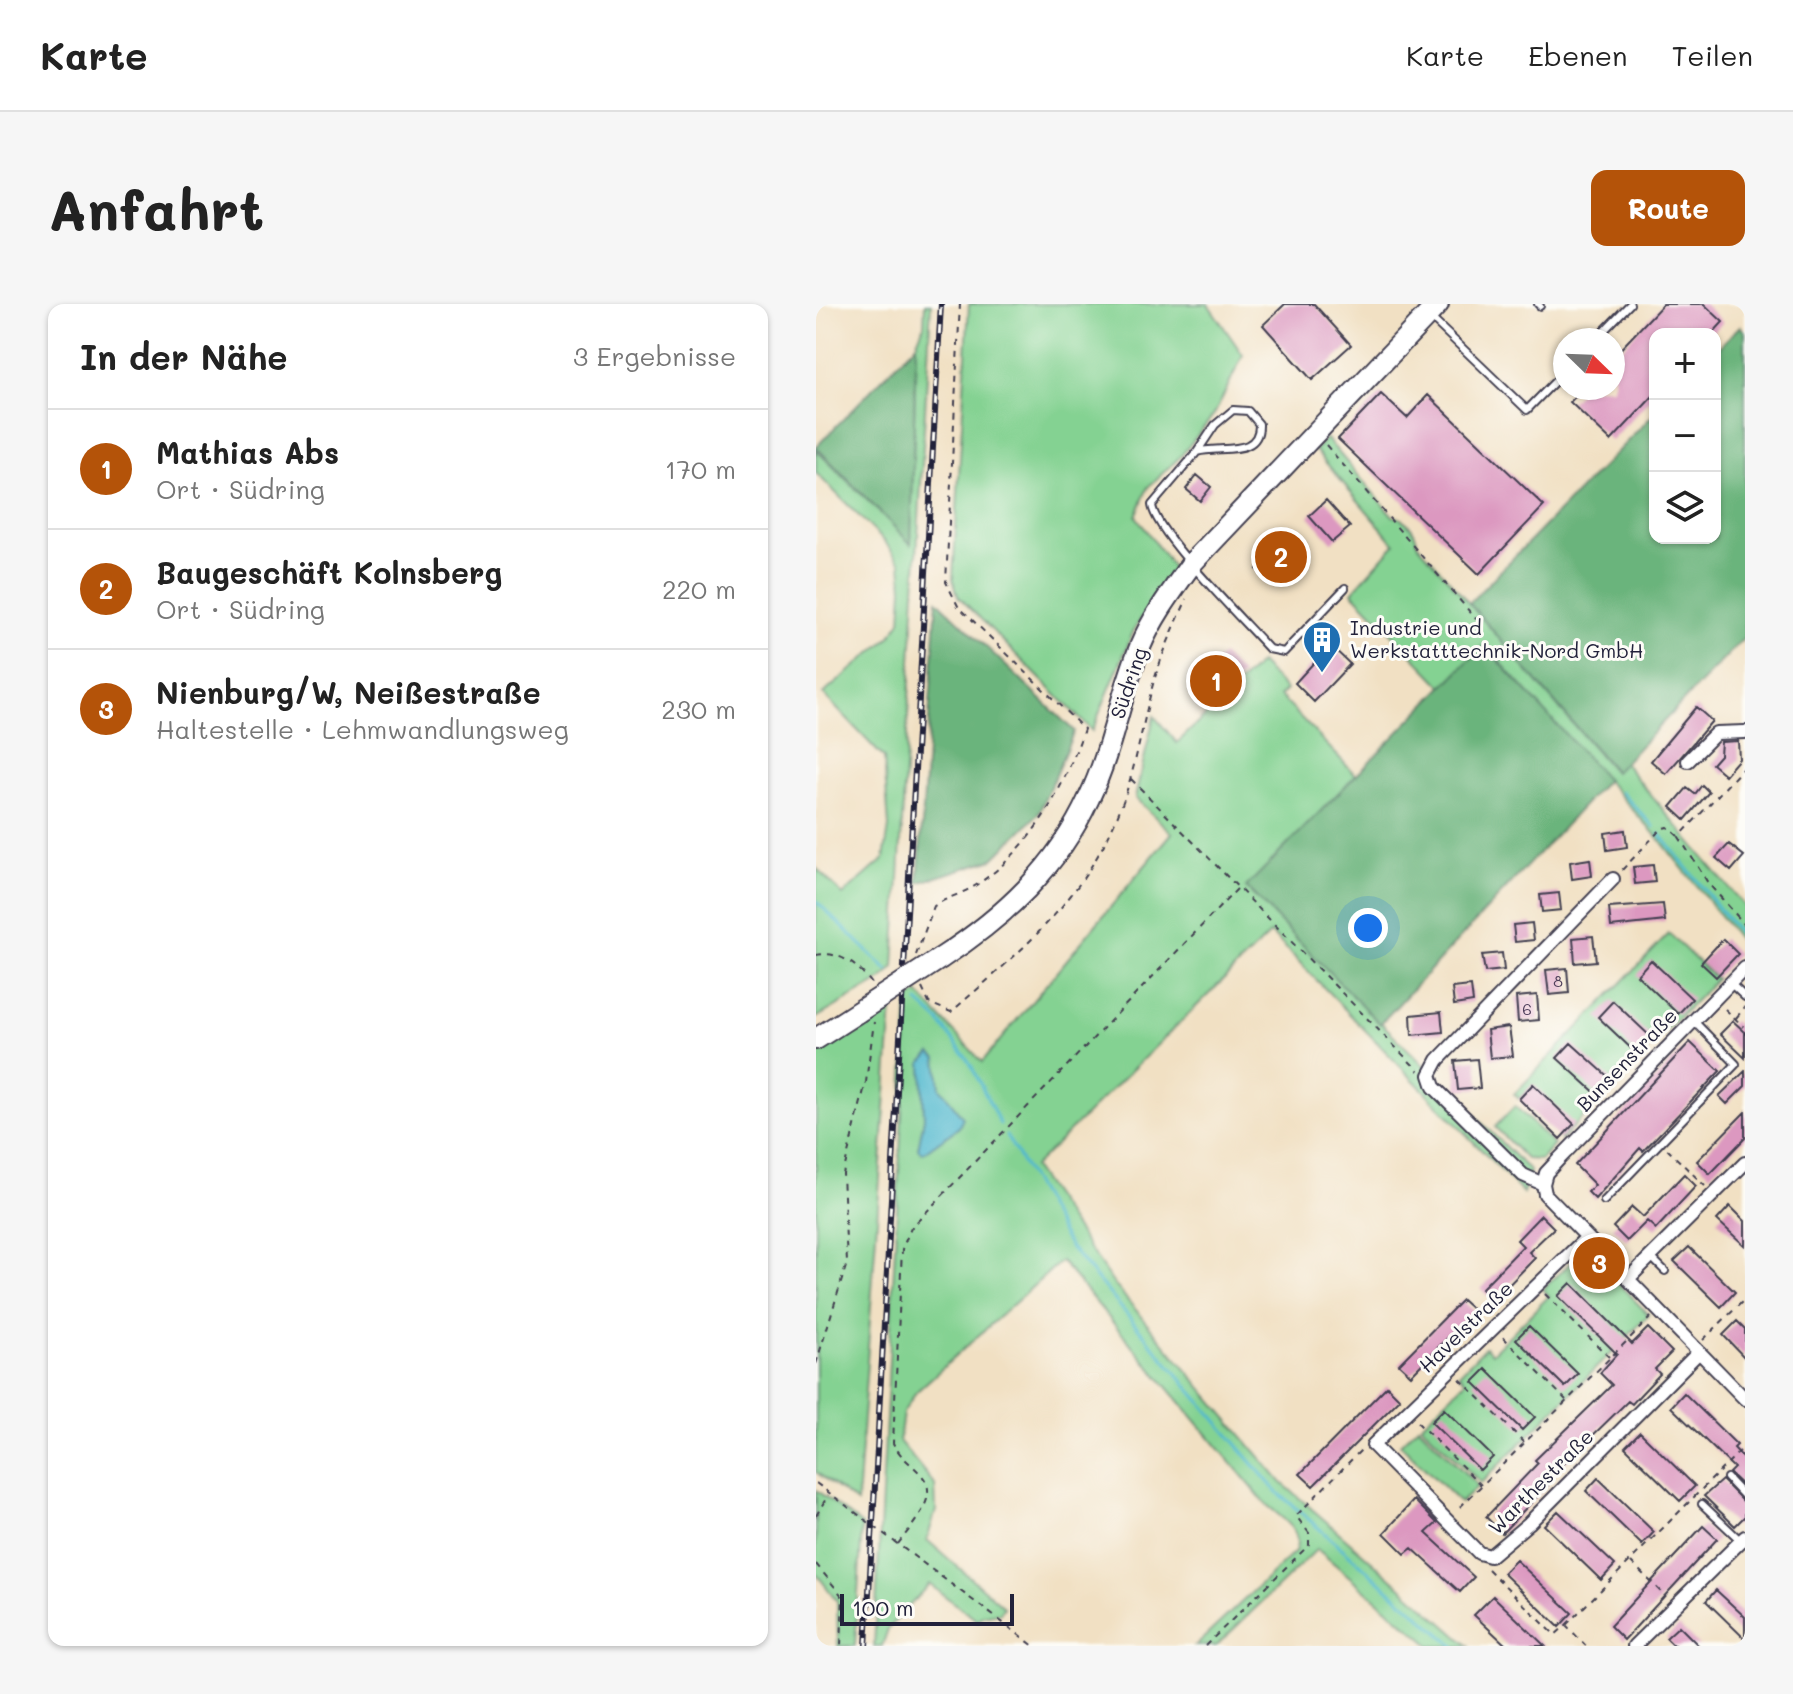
<!DOCTYPE html>
<html lang="de">
<meta charset="utf-8">
<style>
:root{--surface:#fff;--page:#f6f6f6;--text:#222;--muted:#767676;--line:#e0e0e0;--accent:#b45309}
body{margin:0;font-family:Mali,sans-serif;background:var(--page);color:var(--text)}
.controls{position:absolute;right:24px;top:24px;display:grid;overflow:hidden;border-radius:16px;box-shadow:0 2px 6px #0004}
.controls button{width:72px;height:72px;display:grid;place-items:center;padding:0;border:0;border-bottom:2px solid var(--line);background:var(--surface);color:var(--text);font:40px sans-serif}
.compass{position:absolute;left:737px;top:24px;width:72px;height:72px;border-radius:50%;background:var(--surface);box-shadow:0 2px 6px #0004;rotate:113deg}
.scale{position:absolute;left:24px;bottom:20px;width:174px;box-sizing:border-box;padding-left:8px;border:4px solid #22223b;border-top:0;font-size:22px;line-height:28px;white-space:nowrap;color:#22223b;-webkit-text-stroke:6px #fdfcf7;paint-order:stroke}
.you{position:absolute;left:552px;top:624px;width:28px;height:28px;margin:-20px;border:6px solid #fff;border-radius:50%;background:#1a73e8;box-shadow:0 0 0 12px #1a73e833}
.badge{display:grid;place-items:center;width:52px;height:52px;border-radius:50%;background:var(--accent);color:#fff;font-size:26px;font-weight:700}
.pin{position:absolute;translate:-50% -50%;border:4px solid #fff;box-shadow:0 2px 8px #0006}
.list{margin:0;padding:0;list-style:none}
h2{display:flex;justify-content:space-between;align-items:center;height:104px;margin:0;padding:0 32px;font-size:34px}
h2 small{font-size:26px;font-weight:400;color:var(--muted)}
.list li{display:grid;grid-template-columns:52px 1fr auto;gap:24px;align-items:center;box-sizing:border-box;height:120px;padding:0 32px;border-top:2px solid var(--line)}
.list b{display:block;font-size:30px;white-space:nowrap}
.list p{margin:0;font-size:26px;white-space:nowrap;color:var(--muted)}
.list em{font-size:26px;font-style:normal;color:var(--muted)}
.icon{flex:none;width:44px;height:44px;fill:none;stroke:currentColor;stroke-width:2;stroke-linecap:round;stroke-linejoin:round}
.map{position:relative;flex:none;width:929px;height:1342px;overflow:hidden;border-radius:16px}
header{display:flex;align-items:center;gap:48px;box-sizing:border-box;height:112px;padding:0 40px;background:var(--surface);border-bottom:2px solid var(--line)}
header strong{font-size:38px}
nav{display:flex;gap:44px;margin-inline-start:auto;font-size:28px}
.intro{display:flex;align-items:center;justify-content:space-between;box-sizing:border-box;height:192px;padding:0 48px}
h1{margin:0;font-size:56px}
.button{padding:20px 36px;border-radius:16px;background:var(--accent);color:#fff;font-size:28px;font-weight:700}
main{display:flex;gap:48px;padding:0 48px}
aside{flex:1;background:var(--surface);border-radius:16px;box-shadow:0 2px 6px #0004}
.map>svg:first-child{display:block}
.green{fill:#84d292;stroke:#537a66;stroke-width:2}
.forest{fill:#6bb47c;stroke:#466b5c;stroke-width:2}
.water{fill:#50b8ce;stroke:#396d84;stroke-width:2}
.lines{fill:none;stroke-linecap:round;stroke-linejoin:round}
.stream{stroke:#50b8ce;stroke-width:3}
.building{fill:#dc98c0}
.lane-casing{stroke:#413e4f;stroke-width:10}
.street-casing{stroke:#413e4f;stroke-width:16}
.primary-casing{stroke:#413e4f;stroke-width:24}
.path{stroke:#413e4f;stroke-width:2;stroke-dasharray:6 6;stroke-linecap:butt}
.lane{stroke:#fff;stroke-width:6}
.street{stroke:#fff;stroke-width:12}
.primary{stroke:#fff;stroke-width:20}
.rail-casing{stroke:#22223b;stroke-width:6}
.rail{stroke:#fdfcf7;stroke-width:3;stroke-dasharray:9;stroke-linecap:butt}
.primary-bridge-casing{stroke:#413e4f;stroke-width:24;stroke-linecap:butt}
.primary-bridge{stroke:#fff;stroke-width:20}
.labels{text-anchor:middle;stroke-width:6;stroke-linejoin:round;paint-order:stroke}
.number-label{font-size:16px;fill:#50405c}
.poi-label{font-size:20px;fill:#22223b;stroke:#fdfcf7;text-anchor:start}
.street-label{font-size:20px;fill:#22223b;stroke:#fdfcf7}
</style>
<header>
<strong>Karte</strong>
<nav><a>Karte</a><a>Ebenen</a><a>Teilen</a></nav>
</header>
<div class="intro"><h1>Anfahrt</h1><a class="button">Route</a></div>
<main>
<aside>
<h2>In der Nähe<small>3 Ergebnisse</small></h2>
<ul class="list">
<li><span class="badge">1</span><div><b>Mathias Abs</b><p>Ort · Südring</p></div><em>170 m</em></li>
<li><span class="badge">2</span><div><b>Baugeschäft Kolnsberg</b><p>Ort · Südring</p></div><em>220 m</em></li>
<li><span class="badge">3</span><div><b>Nienburg/W, Neißestraße</b><p>Haltestelle · Lehmwandlungsweg</p></div><em>230 m</em></li>
</ul>
</aside>
<div class="map">
<svg width="929" height="1342" viewBox="0 0 929 1342">
<rect width="100%" height="100%" fill="#fdfcf7"/>
<filter id="ink" filterUnits="userSpaceOnUse"><feTurbulence type="fractalNoise" baseFrequency=".0125" numOctaves="2"/><feDisplacementMap in="SourceGraphic" scale="16" xChannelSelector="R" yChannelSelector="G"/><feConvolveMatrix kernelMatrix="1 2 1 2 8 2 1 2 1" color-interpolation-filters="sRGB"/></filter>
<filter id="wash" filterUnits="userSpaceOnUse"><feTurbulence type="fractalNoise" baseFrequency=".006" numOctaves="4" result="noise"/><feDisplacementMap in="SourceGraphic" scale="32" xChannelSelector="R" yChannelSelector="G"/><feGaussianBlur stdDeviation="1.8" result="paint"/><feColorMatrix in="noise" values="0 0 0 0 0 0 0 0 0 0 0 0 0 0 0 0 0 1.4 0 .05"/><feComposite in="paint" operator="in"/></filter>
<g filter="url(#wash)">
<rect width="100%" height="100%" fill="#f1e0c3"/>
<!-- green -->
<path class="green" d="M109 0H115L78 663 67 675 0 714V564L27 591 68 555 73 523 68 454 7 390 73 334 85 317 87 284 85 259 69 238 0 169V146L95 239 100 40 108 21Z
M153 0H392L427 51 399 109 364 153 332 183 320 212 357 264 318 326 276 427 142 292 137 275Z
M510 134 577 212C591 215 600 226 601 239L798 468 808 459 929 603 928 642 844 536 669 341 627 383 536 288 579 240 499 146Z
M444 359 470 386 464 392 540 471 430 584 714 867 707 889 455 629 217 863 297 979 465 1178 653 1342H615L501 1245 400 1342H379L479 1248C488 1225 465 1214 450 1200L245 957 100 1088 87 1109 83 1137 119 1181 120 1206 111 1236 188 1303 184 1309 166 1312 162 1317 113 1280 72 1325 66 1342H58L92 697 102 689 166 758 356 529 319 494 338 412 361 439Z
M853 630 900 675 745 836 717 781 703 795 698 790Z
M76 704 41 1199 0 1168V750Z
M699 802 738 841 725 856 710 855 679 823Z
M765 949 776 953 833 1011 665 1179 605 1121 650 1077 643 1070 669 1043 676 1049 733 992 727 985Z
M602 1122 662 1182 644 1199 584 1140Z
M0 1186 46 1221 39 1342H22L21 1297 0 1269Z"/>
<!-- forest -->
<path class="forest" d="M924 22 929 28V333L799 468 653 299 839 109V234H899V47Z
M100 40 95 240 0 143Z
M121 296 258 427 223 509 177 555 102 579Z
M668 341 791 476 564 720 430 583Z"/>
<!-- water -->
<path class="water" d="M115 749 121 754 124 784 147 814 143 823 107 849 102 845 108 814 106 758Z"/>
<g class="lines">
<!-- stream -->
<path class="stream" d="M805 488 838 523
M844 530 929 637
M0 597 72 667
M102 698 123 717 154 759 184 820
M190 831 254 943 459 1186 638 1342"/>
</g>
<g id="blocks">
<!-- building -->
<path class="building" d="M469 0H498L535 41 496 76 447 21Z
M847 0H888L907 18 896 30H839V90L795 137 754 98 768 84H797V53Z
M565 90 591 114 612 91 728 202 663 270 522 135Z
M381 171 395 183 384 197 370 185Z
M510 196 534 223 516 238 493 212Z
M478 229 489 240 452 277 441 265Z
M514 341 534 360 498 398 479 379Z
M406 351 426 371 395 403 375 383Z
M880 403 896 417 850 470 835 457Z
M922 437 923 455 909 471 896 460 904 451 905 438Z
M886 481 893 488 869 516 855 503 871 484 879 490Z
M809 526 811 543 791 546 789 529Z
M913 540 928 552 915 567 900 554Z
M774 555 776 572 756 575 754 558Z
M837 561 839 578 819 580 817 563Z
M743 589 745 606 726 608 724 591Z
M847 600 849 617 795 623 793 604Z
M716 619 718 636 699 638 697 621Z
M777 632 780 657 759 659 757 634Z
M907 635 922 650 900 673 885 659Z
M686 649 688 666 669 668 666 651Z
M835 656 876 695 862 710 821 671Z
M751 664 753 689 733 691 730 666Z
M655 682 657 698 638 701 636 684Z
M721 691 723 716 702 718 700 693Z
M797 697 836 734 821 750 782 713Z
M625 708 627 728 596 731 595 711Z
M917 717 929 728V754L904 730Z
M693 723 697 752 674 754 671 726Z
M874 738 904 767 827 847 824 844 779 895 772 888 779 881 759 861Z
M755 739 797 777 783 792 741 754Z
M661 755 664 784 642 786 639 757Z
M929 767V782L911 800 903 792Z
M717 780 758 820 744 835 703 795Z
M929 808V834L894 870 881 857Z
M868 870 880 882 840 925 831 917 811 937 797 923 816 903 827 913Z
M914 902 929 917V942L901 916Z
M725 911 738 924 713 948 719 954 677 997 665 985 707 942 701 936Z
M873 943 919 988 905 1003 858 957Z
M755 979 816 1040 832 1024 856 1048 839 1065 844 1070 824 1091 816 1100 812 1097 729 1178 732 1181 686 1229 670 1213 722 1159 719 1156 796 1081 784 1069 801 1050 742 992Z
M646 996 658 1007 595 1071 583 1060Z
M921 1017 929 1025V1054L907 1031Z
M713 1022 762 1070 749 1083 700 1035Z
M670 1065 719 1113 706 1126 657 1078Z
M571 1082 584 1095 497 1182 484 1170Z
M868 1089 921 1141 918 1144 929 1156V1184L913 1169 918 1164 855 1103Z
M628 1105 677 1153 664 1166 615 1118Z
M824 1128 879 1182 864 1197 809 1143Z
M782 1174 838 1228 826 1241 770 1187Z
M906 1176 929 1199V1212L919 1222 888 1192Z
M598 1196 621 1219 610 1229 658 1273 644 1288 596 1244 589 1250 568 1229Z
M742 1207 799 1261 785 1276 728 1221Z
M887 1222 901 1235 808 1336 794 1322Z
M700 1256 756 1309 743 1323 687 1269Z
M900 1286 929 1313V1335L890 1297Z
M677 1292 729 1342H691L658 1311Z
M863 1322 883 1342H858L850 1334Z"/>
</g>
</g>
<g filter="url(#ink)">
<use href="#blocks" fill-opacity="0" stroke="#413e4f" stroke-width="2"/>
<g class="lines">
<!-- lane casing -->
<g class="lane-casing">
<path id="lane" d="M722 0 724 2
M614 13 711 106 749 67
M779 36 814 0
M381 148 399 121 417 106 432 107 443 120C444 154 403 141 381 148L336 201C339 229 429 318 453 345L468 348 529 284
M914 679 929 693
M788 897 920 760 878 717
M835 953 849 967
M911 1174 929 1193
M886 1200 924 1236"/>
</g>
<!-- street casing -->
<g class="street-casing">
<path id="street" d="M872 457 900 429 929 428
M727 880 707 871 618 783 614 771 622 756 797 575
M727 880 730 869 743 855 929 664
M727 880 729 890 929 1095
M771 933 557 1141 663 1249 674 1252 713 1219 883 1048
M813 974 929 859
M818 1342 929 1233"/>
</g>
<!-- primary casing -->
<g class="primary-casing">
<path id="primary" d="M125 654C188 613 241 564 273 494 296 446 304 392 324 343 337 312 357 286 376 259L622 0
M0 735 42 708"/>
</g>
<!-- path -->
<path class="path" d="M924 0 929 6
M510 141 660 315 667 311
M929 462 863 533 892 579 929 621
M315 475 603 767
M806 566 846 524 852 523 862 532
M0 651C23 646 43 662 56 680
M100 651 118 602C130 594 145 590 157 583 214 548 247 487 268 425L142 302 130 278 144 0
M106 684 113 699 135 708C201 651 265 598 300 515 319 472 325 425 337 380 346 350 358 323 371 295
M909 705 928 723
M920 714 929 703
M851 845 889 882
M729 990 793 1053
M687 1033 750 1096
M887 1036 929 995
M0 1060 31 959 27 870 50 778 58 718
M644 1075 708 1138
M601 1118 665 1181
M0 1179 218 1342
M644 1203 835 1013
M0 1212 12 1191
M82 1240C94 1223 124 1194 107 1173 97 1160 85 1155 77 1139L86 945 95 924 421 585
M815 1258 850 1293
M0 1260 27 1293 25 1342
M672 1265 739 1331 750 1321 770 1342
M750 1321 929 1142
M389 1342 493 1241V1229L480 1212 546 1145"/>
<!-- lane -->
<use href="#lane" class="lane"/>
<!-- street -->
<use href="#street" class="street"/>
<!-- primary -->
<use href="#primary" class="primary"/>
<!-- rail casing -->
<g class="rail-casing">
<path id="rail" d="M50 1342 125 0"/>
</g>
<!-- rail -->
<use href="#rail" class="rail"/>
<!-- primary-bridge casing -->
<g class="primary-bridge-casing">
<path id="primary-bridge" d="M42 708 125 654"/>
</g>
<!-- primary-bridge -->
<use href="#primary-bridge" class="primary-bridge"/>
</g>
</g>
<!-- icons -->
<defs>
<g id="building-pin" transform="scale(2)"><path d="M0 17L-7.5 6A9.5 9.5 0 1 1 7.5 6Z" fill="#1f6fb2" stroke="#fdfcf7"/><path d="M-4-6H4V6H1V3H-1V6H-4ZM-2.5-4.3h1.7v1.8h-1.7ZM.8-4.3h1.7v1.8H.8ZM-2.5-1h1.7V.8h-1.7ZM.8-1h1.7V.8H.8Z" fill="#fff"/></g>
</defs>
<g fill-rule="evenodd">
<use href="#building-pin" x="506" y="336"/>
</g>
<g class="labels">
<!-- number labels -->
<g class="number-label">
<text x="742" y="683">8</text>
<text x="711" y="711">6</text>
</g>
<!-- poi labels -->
<g class="poi-label">
<text x="534" y="331">Industrie und<tspan x="534" dy="23">Werkstatttechnik-Nord GmbH</tspan></text>
</g>
<!-- street labels -->
<g class="street-label">
<text transform="translate(313 379) rotate(-71)" y="7">Südring</text>
<text transform="translate(811 756) rotate(-46)" y="7">Bunsenstraße</text>
<text transform="translate(650 1023) rotate(-44)" y="7">Havelstraße</text>
<text transform="translate(725 1178) rotate(-45)" y="7">Warthestraße</text>
</g>
</g>
</svg>
<div class="controls">
<button>+</button>
<button>−</button>
<button><svg class="icon" aria-label="layers" viewBox="0 0 24 24"><path d="M12 4l9 5-9 5-9-5zM3 14l9 5 9-5"/></svg></button>
</div>
<svg class="compass" viewBox="-18 -18 36 36"><path d="M0-13l5 13h-10z" fill="#e53935"/><path d="M0 13l5-13h-10z" fill="#767676"/></svg>
<div class="scale">100 m</div>
<div class="you"></div>
<div class="pin badge" style="left:400px;top:377px">1</div>
<div class="pin badge" style="left:465px;top:253px">2</div>
<div class="pin badge" style="left:783px;top:959px">3</div>
</div>
</main>
